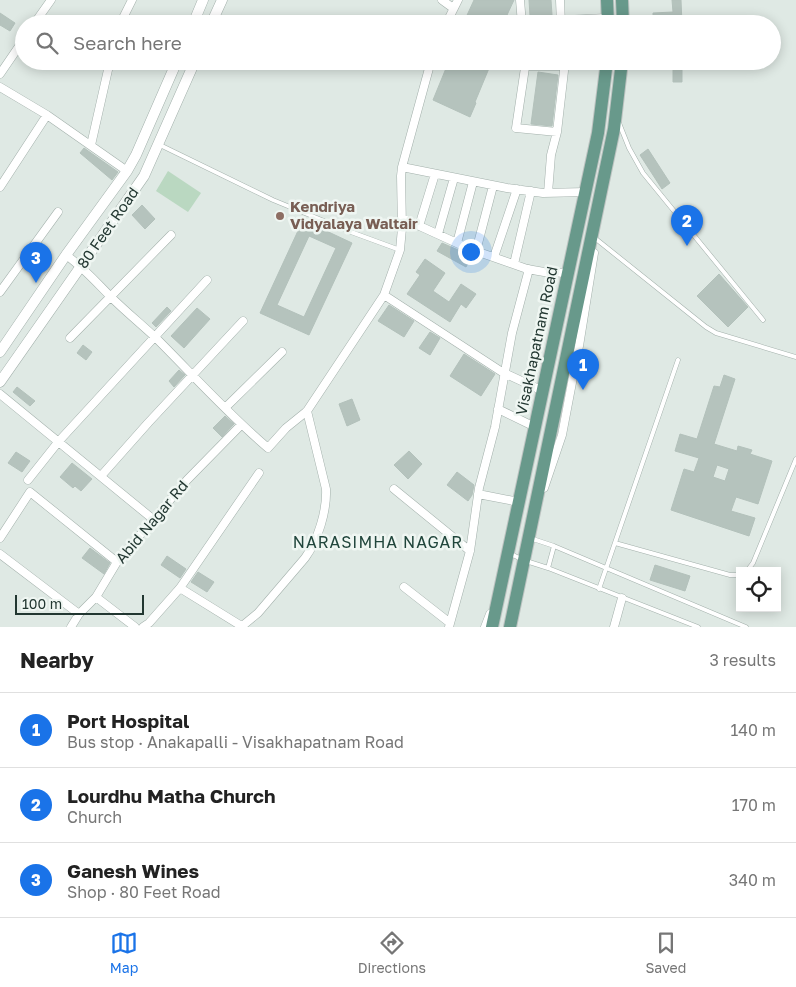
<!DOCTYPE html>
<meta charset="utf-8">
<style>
:root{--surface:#fff;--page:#f2f2f2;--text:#222;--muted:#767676;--line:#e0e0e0;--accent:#1a73e8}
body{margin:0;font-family:"Golos Text",sans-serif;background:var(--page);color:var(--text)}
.controls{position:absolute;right:15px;bottom:15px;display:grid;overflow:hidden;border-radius:0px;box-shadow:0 2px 12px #0003}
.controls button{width:45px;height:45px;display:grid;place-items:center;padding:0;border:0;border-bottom:1px solid var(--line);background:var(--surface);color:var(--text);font:25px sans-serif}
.scale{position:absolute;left:15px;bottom:12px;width:129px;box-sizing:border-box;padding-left:5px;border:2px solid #223731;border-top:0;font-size:14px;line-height:18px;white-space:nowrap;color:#223731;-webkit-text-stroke:4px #eff6f2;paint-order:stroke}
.you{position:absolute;left:470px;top:251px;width:18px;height:18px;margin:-12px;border:4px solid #fff;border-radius:50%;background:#1a73e8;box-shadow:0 0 0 8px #1a73e833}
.badge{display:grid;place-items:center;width:32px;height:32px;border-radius:50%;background:var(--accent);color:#fff;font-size:16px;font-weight:700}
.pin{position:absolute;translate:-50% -41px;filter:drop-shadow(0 1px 2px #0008)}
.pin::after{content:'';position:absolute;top:26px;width:18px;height:15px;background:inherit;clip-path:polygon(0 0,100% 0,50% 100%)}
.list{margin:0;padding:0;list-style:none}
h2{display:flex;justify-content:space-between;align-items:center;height:65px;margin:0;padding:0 20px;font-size:21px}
h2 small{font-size:16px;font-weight:400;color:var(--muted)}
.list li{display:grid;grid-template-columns:32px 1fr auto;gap:15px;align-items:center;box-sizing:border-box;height:75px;padding:0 20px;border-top:1px solid var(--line)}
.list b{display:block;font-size:19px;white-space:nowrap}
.list p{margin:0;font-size:16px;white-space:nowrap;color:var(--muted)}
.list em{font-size:16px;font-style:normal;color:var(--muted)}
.icon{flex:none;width:28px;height:28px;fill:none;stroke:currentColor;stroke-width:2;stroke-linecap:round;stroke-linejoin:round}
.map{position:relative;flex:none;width:796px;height:627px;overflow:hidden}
.search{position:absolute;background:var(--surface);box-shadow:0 2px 12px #0003;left:15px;right:15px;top:15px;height:55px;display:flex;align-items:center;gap:12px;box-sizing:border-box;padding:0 18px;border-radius:28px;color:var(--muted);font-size:19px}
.sheet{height:290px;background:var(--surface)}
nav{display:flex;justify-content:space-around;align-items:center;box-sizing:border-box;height:70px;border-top:1px solid var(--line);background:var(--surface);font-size:14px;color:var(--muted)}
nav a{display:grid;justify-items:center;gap:2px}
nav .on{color:var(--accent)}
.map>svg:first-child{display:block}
.green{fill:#bad8c1}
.building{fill:#b5c3bd;stroke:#b3c1bb;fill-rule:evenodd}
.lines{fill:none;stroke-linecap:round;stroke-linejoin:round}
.service-casing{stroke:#a3b0ab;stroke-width:5}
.minor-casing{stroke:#a3b0ab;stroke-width:9}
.tertiary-casing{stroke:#a3b0ab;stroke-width:11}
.primary-casing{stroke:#bdc3c1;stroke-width:14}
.service{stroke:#fff;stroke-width:4}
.minor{stroke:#fff;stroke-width:8}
.tertiary{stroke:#fff;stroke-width:10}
.primary{stroke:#68998b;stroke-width:12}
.education-dot{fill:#8d6e63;stroke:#eff6f2;stroke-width:2}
.labels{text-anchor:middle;stroke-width:5;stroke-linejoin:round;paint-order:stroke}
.education-label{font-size:15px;font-weight:bold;fill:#785e54;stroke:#eff6f2;text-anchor:start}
.street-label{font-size:15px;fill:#223731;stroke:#eff6f2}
.neighbourhood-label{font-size:16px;letter-spacing:1px;fill:#21463c;stroke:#eff6f2}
</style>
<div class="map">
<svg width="796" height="627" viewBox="0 0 796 627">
<rect width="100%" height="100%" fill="#dfe9e4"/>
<!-- green -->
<path class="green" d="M168 171 201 193 188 212 156 191Z"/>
<!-- building -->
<path class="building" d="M474 0H514L507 15 516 19V24H463Z
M529 0H551L552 15 530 16Z
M672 0H681L682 24H653V13L673 12Z
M0 13 15 23 10 31 0 25Z
M449 61H492L475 102 476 103 470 117 433 100Z
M673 61H682V82H673Z
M538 72 558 75 552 126 531 124Z
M84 148 118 172 112 180 80 153Z
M648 149 670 183 662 189 640 155Z
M142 205 155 219 145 229 132 215Z
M303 220 352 243 309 335 260 313ZM309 236 336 248 304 317 277 305Z
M442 243 472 256 466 267 437 251Z
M425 259 445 273 433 291 449 302 461 284 476 294 466 308 461 304 450 322 407 294 420 275 416 272Z
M719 274 748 307 728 327 697 296Z
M389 305 414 321 404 337 378 321Z
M167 307 171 311 156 327 152 323Z
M197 308 210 319 184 348 171 336Z
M430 332 440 338 430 355 419 348Z
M83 345 92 352 86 360 77 353Z
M464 354 495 374 481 396 450 376Z
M179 370 185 375 174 387 169 381Z
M724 375 735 379 714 444 737 451 738 446 752 450 750 454 772 461 758 504 736 497 731 511 755 518 749 536 671 510 684 469 694 472 699 458 675 451 680 434 697 439 714 386 720 387ZM717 465 729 469 725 481 713 477Z
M17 387 35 401 30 406 13 392Z
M352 399 360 420 347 426 339 404Z
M225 416 234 424 222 437 213 428Z
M409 451 422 464 408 479 394 465Z
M16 452 30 461 22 472 8 463Z
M72 463 92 479 81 491 75 486 73 488 60 477Z
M457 472 474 485 472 495 468 501 447 485Z
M90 548 110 563 104 574 82 558Z
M167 556 186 569 180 578 161 565Z
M655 565 690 576 685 591 650 580Z
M198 572 214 582 207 592 191 582Z"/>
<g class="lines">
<!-- service casing -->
<g class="service-casing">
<path id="service" d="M619 123 629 148 643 173 763 320
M160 145 273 200 351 232 400 250
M596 239 706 327 716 333 796 357
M530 538 554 546 746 627
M615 543 730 575H740
M509 553 523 560 548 568 698 627
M548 568 554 546
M747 571 753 563 796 459
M599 589 678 360"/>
</g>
<!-- minor casing -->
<g class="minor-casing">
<path id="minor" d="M442 0 453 8
M520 0 522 24
M560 0 561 24
M522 22 607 18
M34 24 51 0
M120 24 132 0
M446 24 458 0
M526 61 516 128 557 132
M526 66H564
M0 74 24 39
M0 87 47 115 127 171
M91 145 110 61
M402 167 507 188 543 193 586 192
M0 187 47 115
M548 193 551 155 557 132 564 71 563 61
M402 218 470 249 527 269 544 272 568 273
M419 226 435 174
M438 234 454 178
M457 243 473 182
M476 251 493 186
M66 255C83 267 96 282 111 297 125 311 141 324 156 338 193 375 228 414 268 448L286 428 307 411 384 295 400 250 402 228 401 176 402 167 431 61
M494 257 517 189
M514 264 531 191
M0 292 58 212
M384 295 502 372 543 391
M70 338 171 235
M0 394 154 520
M226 407 282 352
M498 409 535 427
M101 476 148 423 243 321
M28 480 59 441 207 280
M544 488 562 435 579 346 594 253
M394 489 470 551
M478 494 519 502
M0 538 30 492 117 562
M0 554 79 614
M404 587 450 623
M180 588 243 627
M96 597 135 627
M71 627 79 614 96 597 117 562 187 480 241 425
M143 627 149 623 180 588 259 473
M241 627 258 613 305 558C318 540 327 511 326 489L307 411
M449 627 470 551 479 488 495 427 512 333 529 269
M485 627 490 614
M614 627 622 598"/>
</g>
<!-- tertiary casing -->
<g class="tertiary-casing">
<path id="tertiary" d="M193 24 203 0
M211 24 222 0
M0 352 66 255 127 171 136 155 177 61
M0 382 144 176 195 61"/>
</g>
<!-- primary casing -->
<g class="primary-casing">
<path id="primary" d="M607 0 608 24
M622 0 623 24
M492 627 598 133 607 61
M510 627 614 129 622 61"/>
</g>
<!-- service -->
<use href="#service" class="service"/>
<!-- minor -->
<use href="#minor" class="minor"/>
<!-- tertiary -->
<use href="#tertiary" class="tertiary"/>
<!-- primary -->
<use href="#primary" class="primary"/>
</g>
<!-- markers -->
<circle class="education-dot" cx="280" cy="216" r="5"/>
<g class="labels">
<!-- education labels -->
<g class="education-label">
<text x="290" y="212">Kendriya<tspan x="290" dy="17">Vidyalaya Waltair</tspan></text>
</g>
<!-- street labels -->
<g class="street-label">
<text transform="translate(108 228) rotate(-55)" y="5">80 Feet Road</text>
<text transform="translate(537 341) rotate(-78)" y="5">Visakhapatnam Road</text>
<text transform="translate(152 522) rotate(-50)" y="5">Abid Nagar Rd</text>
</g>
<!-- neighbourhood labels -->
<g class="neighbourhood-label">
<text x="378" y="548">NARASIMHA NAGAR</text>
</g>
</g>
</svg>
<div class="controls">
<button><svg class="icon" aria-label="locate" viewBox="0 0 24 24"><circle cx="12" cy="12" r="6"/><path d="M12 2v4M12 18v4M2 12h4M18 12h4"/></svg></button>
</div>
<div class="scale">100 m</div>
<div class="you"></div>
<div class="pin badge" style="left:583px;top:390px">1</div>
<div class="pin badge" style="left:687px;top:246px">2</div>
<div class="pin badge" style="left:36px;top:283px">3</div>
<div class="search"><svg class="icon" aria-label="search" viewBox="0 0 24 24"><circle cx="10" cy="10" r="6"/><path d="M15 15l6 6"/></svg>Search here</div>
</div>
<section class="sheet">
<h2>Nearby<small>3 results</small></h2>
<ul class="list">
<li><span class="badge">1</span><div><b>Port Hospital</b><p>Bus stop · Anakapalli - Visakhapatnam Road</p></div><em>140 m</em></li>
<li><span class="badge">2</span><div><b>Lourdhu Matha Church</b><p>Church</p></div><em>170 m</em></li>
<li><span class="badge">3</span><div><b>Ganesh Wines</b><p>Shop · 80 Feet Road</p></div><em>340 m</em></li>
</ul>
</section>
<nav>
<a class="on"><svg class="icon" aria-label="map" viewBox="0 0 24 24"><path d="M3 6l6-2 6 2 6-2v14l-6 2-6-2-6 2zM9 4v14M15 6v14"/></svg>Map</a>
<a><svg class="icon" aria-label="directions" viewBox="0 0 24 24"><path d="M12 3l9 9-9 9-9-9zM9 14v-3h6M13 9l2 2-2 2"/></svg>Directions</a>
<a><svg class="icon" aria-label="saved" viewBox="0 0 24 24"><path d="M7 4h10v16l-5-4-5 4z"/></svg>Saved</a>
</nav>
